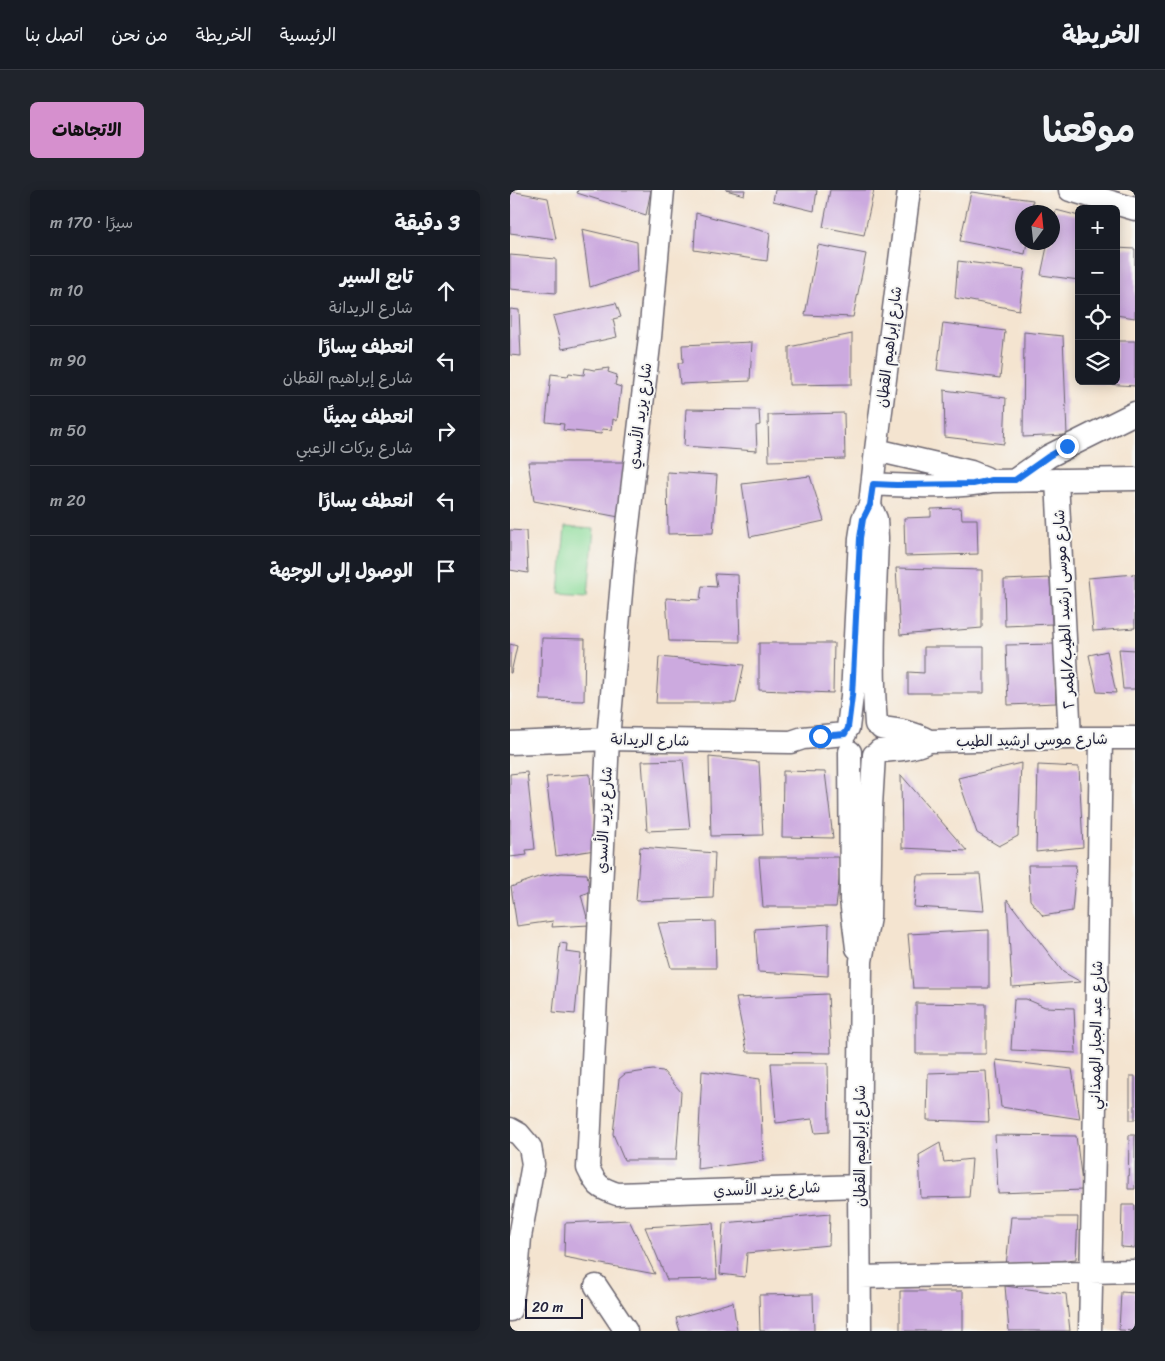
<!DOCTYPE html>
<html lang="ar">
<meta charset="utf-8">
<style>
:root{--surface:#171b24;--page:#20242c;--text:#f1f3f6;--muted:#9ea1a6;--line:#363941;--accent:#d690ce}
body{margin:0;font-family:Sriracha,"Playpen Sans Arabic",sans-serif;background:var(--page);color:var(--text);direction:rtl}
.controls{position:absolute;right:15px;top:15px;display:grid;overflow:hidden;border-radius:8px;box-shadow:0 2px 12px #0003}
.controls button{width:45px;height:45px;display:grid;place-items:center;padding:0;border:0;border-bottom:1px solid var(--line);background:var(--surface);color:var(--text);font:25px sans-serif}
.compass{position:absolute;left:505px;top:15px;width:45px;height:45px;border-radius:50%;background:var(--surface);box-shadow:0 2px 12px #0003;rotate:15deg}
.scale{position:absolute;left:15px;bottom:12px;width:58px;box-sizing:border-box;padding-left:5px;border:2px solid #22223b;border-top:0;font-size:14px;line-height:18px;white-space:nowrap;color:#22223b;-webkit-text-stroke:4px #f6f6f2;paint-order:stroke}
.stop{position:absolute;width:15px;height:15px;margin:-11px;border:4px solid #1a73e8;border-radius:50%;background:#fff}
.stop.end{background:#1a73e8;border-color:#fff;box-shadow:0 1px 5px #0008}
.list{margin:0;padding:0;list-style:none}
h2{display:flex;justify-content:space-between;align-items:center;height:65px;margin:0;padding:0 20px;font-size:21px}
h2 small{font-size:16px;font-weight:400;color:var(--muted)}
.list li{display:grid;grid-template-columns:32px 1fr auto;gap:15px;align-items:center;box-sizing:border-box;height:70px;padding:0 20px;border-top:1px solid var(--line)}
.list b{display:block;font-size:19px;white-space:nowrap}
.list p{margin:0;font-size:16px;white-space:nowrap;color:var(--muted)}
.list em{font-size:16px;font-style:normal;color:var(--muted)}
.icon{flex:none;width:28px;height:28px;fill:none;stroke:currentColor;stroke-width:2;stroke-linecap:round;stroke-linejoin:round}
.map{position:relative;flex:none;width:625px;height:1141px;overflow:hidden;direction:ltr;border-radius:8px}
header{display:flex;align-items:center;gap:30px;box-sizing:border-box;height:70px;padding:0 25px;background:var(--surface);border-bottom:1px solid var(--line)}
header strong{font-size:24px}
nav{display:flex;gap:28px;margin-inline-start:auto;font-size:18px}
.intro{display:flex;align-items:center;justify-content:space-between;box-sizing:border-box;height:120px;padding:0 30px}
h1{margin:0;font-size:35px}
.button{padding:12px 22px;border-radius:8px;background:var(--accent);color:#111;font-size:18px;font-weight:700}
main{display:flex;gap:30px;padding:0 30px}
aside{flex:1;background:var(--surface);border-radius:8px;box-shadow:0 2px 12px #0003}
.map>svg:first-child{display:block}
.green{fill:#8fdd9c;stroke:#58806c}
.building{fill:#ccaadf}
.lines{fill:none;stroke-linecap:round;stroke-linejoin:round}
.minor-casing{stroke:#6c666f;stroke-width:25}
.minor{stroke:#fff;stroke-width:22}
.route{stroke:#1a73e8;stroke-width:6}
.labels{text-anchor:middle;stroke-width:4;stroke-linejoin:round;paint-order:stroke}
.street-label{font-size:15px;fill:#22223b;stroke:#f6f6f2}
</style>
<header>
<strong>الخريطة</strong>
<nav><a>الرئيسية</a><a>الخريطة</a><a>من نحن</a><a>اتصل بنا</a></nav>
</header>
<div class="intro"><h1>موقعنا</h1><a class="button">الاتجاهات</a></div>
<main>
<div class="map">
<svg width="625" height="1141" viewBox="0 0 625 1141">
<rect width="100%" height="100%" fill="#f6f6f2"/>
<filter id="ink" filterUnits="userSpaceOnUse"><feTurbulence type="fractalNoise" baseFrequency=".02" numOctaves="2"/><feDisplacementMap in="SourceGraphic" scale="10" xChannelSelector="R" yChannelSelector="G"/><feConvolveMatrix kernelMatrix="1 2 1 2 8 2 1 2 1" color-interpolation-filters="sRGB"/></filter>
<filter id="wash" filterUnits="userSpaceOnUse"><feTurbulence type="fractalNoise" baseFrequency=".0096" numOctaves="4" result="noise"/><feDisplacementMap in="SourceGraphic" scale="20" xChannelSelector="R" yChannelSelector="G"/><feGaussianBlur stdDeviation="1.12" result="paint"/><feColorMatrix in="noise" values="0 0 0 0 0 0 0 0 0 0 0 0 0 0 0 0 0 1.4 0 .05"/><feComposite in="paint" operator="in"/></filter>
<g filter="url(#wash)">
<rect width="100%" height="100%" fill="#f4e4d0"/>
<!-- green -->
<path class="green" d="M55 337 84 339 78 405 49 403Z"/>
<g id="blocks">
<!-- building -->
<path class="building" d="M68 0H141L136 25 67 3Z
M216 0H235L234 5Z
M265 0H307L304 21 263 11Z
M320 0H364L354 45 313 37Z
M0 1 38 8 46 49 0 43Z
M461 2 523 10 521 22H512V52H517L515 64 450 51Z
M546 20 569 26V90L531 85 538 52H542V36Z
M186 23 260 43 257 71 184 60Z
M72 39 127 52 128 81 80 97Z
M308 55 356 64 343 127 295 125Z
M606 58 625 59V128L606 125Z
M0 65 46 69V103L0 99Z
M448 71 515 79 509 120 445 108Z
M106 113 111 127 103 129 107 147 52 159 43 126Z
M0 119 9 120 11 166 0 165Z
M433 133 495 141 490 188 427 180Z
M514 142 553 146 557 245 513 247Z
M342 144V194L279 195V157Z
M606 151H625V196L581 193 582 191H606Z
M242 152 240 191 170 194 168 173H173L172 155Z
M75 178 84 180 99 178 98 182 107 185 105 195 111 197 107 231 103 229 102 240 92 239 91 244 53 240 54 234 36 232 41 184 58 186 59 183 74 185Z
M434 200 496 208 494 254 435 247Z
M176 219 249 220 250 235 246 236 247 261 174 256Z
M334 223 335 269 259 271 258 225Z
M18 272H115L109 327 24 311Z
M157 282 207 285 203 343 158 344Z
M300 286 314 331 240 347 232 294Z
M451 318 452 329H467L468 364 395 366 394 328 421 327V319Z
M0 340 16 341 18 383 0 380Z
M386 378 472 380V438L390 445Z
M205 384 228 385 230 452 159 451 156 408 190 410 192 396 207 397Z
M625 384V438L583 441 578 388Z
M540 388 542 434 495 436 494 390Z
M32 448 75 449 74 511 30 510Z
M249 453H324L323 503 249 500Z
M0 454 7 456 1 483H0Z
M544 454 546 513 498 515 496 455Z
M414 457H474V503H398V482L414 483Z
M609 459 625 460V499H613Z
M597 461 606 503 587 502 579 465Z
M149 467 234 475 226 513H146Z
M199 567 249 572 253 645 201 646Z
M173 570 180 639 137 641 132 571Z
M511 573 508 646 489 656 467 643 448 588Z
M528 575 569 577 573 657 526 662Z
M273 581 315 582 323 648 272 647Z
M17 582 25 659 16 660 17 665 0 667V584Z
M80 584 85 660 46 666 36 587Z
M391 585 457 661 392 658Z
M130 657 205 663 203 708 126 711Z
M249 667H332L326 717H253Z
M518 675H566L562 721 533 726 520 710Z
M52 683 77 684 80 702 71 705 79 735 42 737 43 731 7 736 1 697 31 686Z
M470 684 474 721 404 717 407 685Z
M497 709 553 782 571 792 502 797Z
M205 731 206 778H161L148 733Z
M319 734 318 786 248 782 245 739Z
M479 740V798H403L398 744Z
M50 753 57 754 56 762 71 764 65 824 43 822Z
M318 804 321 863 237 862 226 808Z
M504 809H516L535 817 564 818 566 863 501 860Z
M406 813 476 814V864H406Z
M486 870 562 879 570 929 491 917Z
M261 873H318L319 942 305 943 302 929 266 933Z
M143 880 153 881 171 902 166 970H114L103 944 109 889 115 884Z
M192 881 250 889 253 971 187 979Z
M476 881 479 932 417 930 418 883Z
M620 886H625V930H620Z
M485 945 566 946 573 1000 488 1003Z
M619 945H625V999H618Z
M430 953 434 972 462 969 459 1007 411 1008 409 965Z
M612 1015H625V1058L611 1057Z
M320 1024 319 1055 237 1063 235 1087 210 1084 213 1033Z
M501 1027H568L566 1069 496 1076Z
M119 1030 145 1084 54 1067 55 1033Z
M203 1033 207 1089 157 1090 135 1037Z
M495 1096 556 1104 560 1141H499Z
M390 1101H453V1141H390Z
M611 1102 625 1103V1141L609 1140Z
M303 1104 304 1141H250L249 1105Z
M223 1112 227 1141H170L166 1128Z"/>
</g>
</g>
<g filter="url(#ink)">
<use href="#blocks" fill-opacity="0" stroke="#6c666f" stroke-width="1"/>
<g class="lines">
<!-- minor casing -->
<g class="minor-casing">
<path id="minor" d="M153 0 140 147 114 369 98 549 78 978C86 995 89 998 107 1004L349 996
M560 0 625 19
M366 260 461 282 476 288
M505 290 539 266 625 223
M547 290 560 548
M363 294C402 296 443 299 482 291L625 289
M360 315 366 329 367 348C365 410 361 473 366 534
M338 538 342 506 350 348 353 329 360 315 366 260 399 0
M371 538C388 540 404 542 419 551
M0 553 98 549 281 552 293 548 335 544
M369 561C386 560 404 559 419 551L560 548H625
M340 562 341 710 347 758
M0 939 9 944 20 957 23 974 10 1047 8 1073 0 1120
M350 1087 625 1081
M86 1096 116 1141
M350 1141 349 996 351 771 359 727 361 616 364 565
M580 1141 585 915 591 548"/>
</g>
<!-- minor -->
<use href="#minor" class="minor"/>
</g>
</g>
<g class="lines" filter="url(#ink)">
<!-- route -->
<path class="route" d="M310 546 335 544 338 538 342 506 350 348 353 329 360 315 363 294 386 295 463 294 482 290H505L539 266 557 256"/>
</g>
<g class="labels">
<!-- street labels -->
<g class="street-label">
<text transform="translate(379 157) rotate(-83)" y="5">شارع إبراهيم القطان</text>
<text transform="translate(130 226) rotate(-83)" y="5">شارع يزيد الأسدي</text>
<text transform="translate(554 419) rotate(-93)" y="5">شارع موسى ارشيد الطيب/الممر ٢</text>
<text transform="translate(140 550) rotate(1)" y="5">شارع الريدانة</text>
<text transform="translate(522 550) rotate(-1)" y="5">شارع موسى ارشيد الطيب</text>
<text transform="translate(94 630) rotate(-87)" y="5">شارع يزيد الأسدي</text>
<text transform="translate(586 845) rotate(-89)" y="5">شارع عبد الجبار الهمذاني</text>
<text transform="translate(350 956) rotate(-90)" y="5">شارع إبراهيم القطان</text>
<text transform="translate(257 999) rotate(-2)" y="5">شارع يزيد الأسدي</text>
</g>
</g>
</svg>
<div class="controls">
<button>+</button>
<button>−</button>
<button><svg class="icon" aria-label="locate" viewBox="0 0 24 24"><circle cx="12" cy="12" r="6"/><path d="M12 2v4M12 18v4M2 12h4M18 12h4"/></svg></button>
<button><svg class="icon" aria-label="layers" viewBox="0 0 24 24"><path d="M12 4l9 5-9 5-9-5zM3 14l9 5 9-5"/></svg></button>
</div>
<svg class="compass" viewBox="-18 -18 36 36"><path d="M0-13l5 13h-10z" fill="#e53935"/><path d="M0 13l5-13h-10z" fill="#9ea1a6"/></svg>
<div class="scale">20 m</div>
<div class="stop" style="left:310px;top:546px"></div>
<div class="stop end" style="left:557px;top:256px"></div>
</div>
<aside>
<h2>3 دقيقة<small>سيرًا · 170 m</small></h2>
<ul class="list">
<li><svg class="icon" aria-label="ahead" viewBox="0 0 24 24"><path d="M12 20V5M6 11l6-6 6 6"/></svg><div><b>تابع السير</b><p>شارع الريدانة</p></div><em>10 m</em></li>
<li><svg class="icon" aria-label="left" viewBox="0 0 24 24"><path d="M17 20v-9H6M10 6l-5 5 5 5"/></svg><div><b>انعطف يسارًا</b><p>شارع إبراهيم القطان</p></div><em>90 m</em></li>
<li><svg class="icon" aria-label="right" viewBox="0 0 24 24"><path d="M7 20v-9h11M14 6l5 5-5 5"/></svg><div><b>انعطف يمينًا</b><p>شارع بركات الزعبي</p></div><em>50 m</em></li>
<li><svg class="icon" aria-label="left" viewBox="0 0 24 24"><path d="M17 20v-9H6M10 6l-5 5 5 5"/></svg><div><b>انعطف يسارًا</b></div><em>20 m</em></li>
<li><svg class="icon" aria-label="arrive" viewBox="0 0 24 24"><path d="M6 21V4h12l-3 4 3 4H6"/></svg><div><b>الوصول إلى الوجهة</b></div></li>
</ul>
</aside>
</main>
